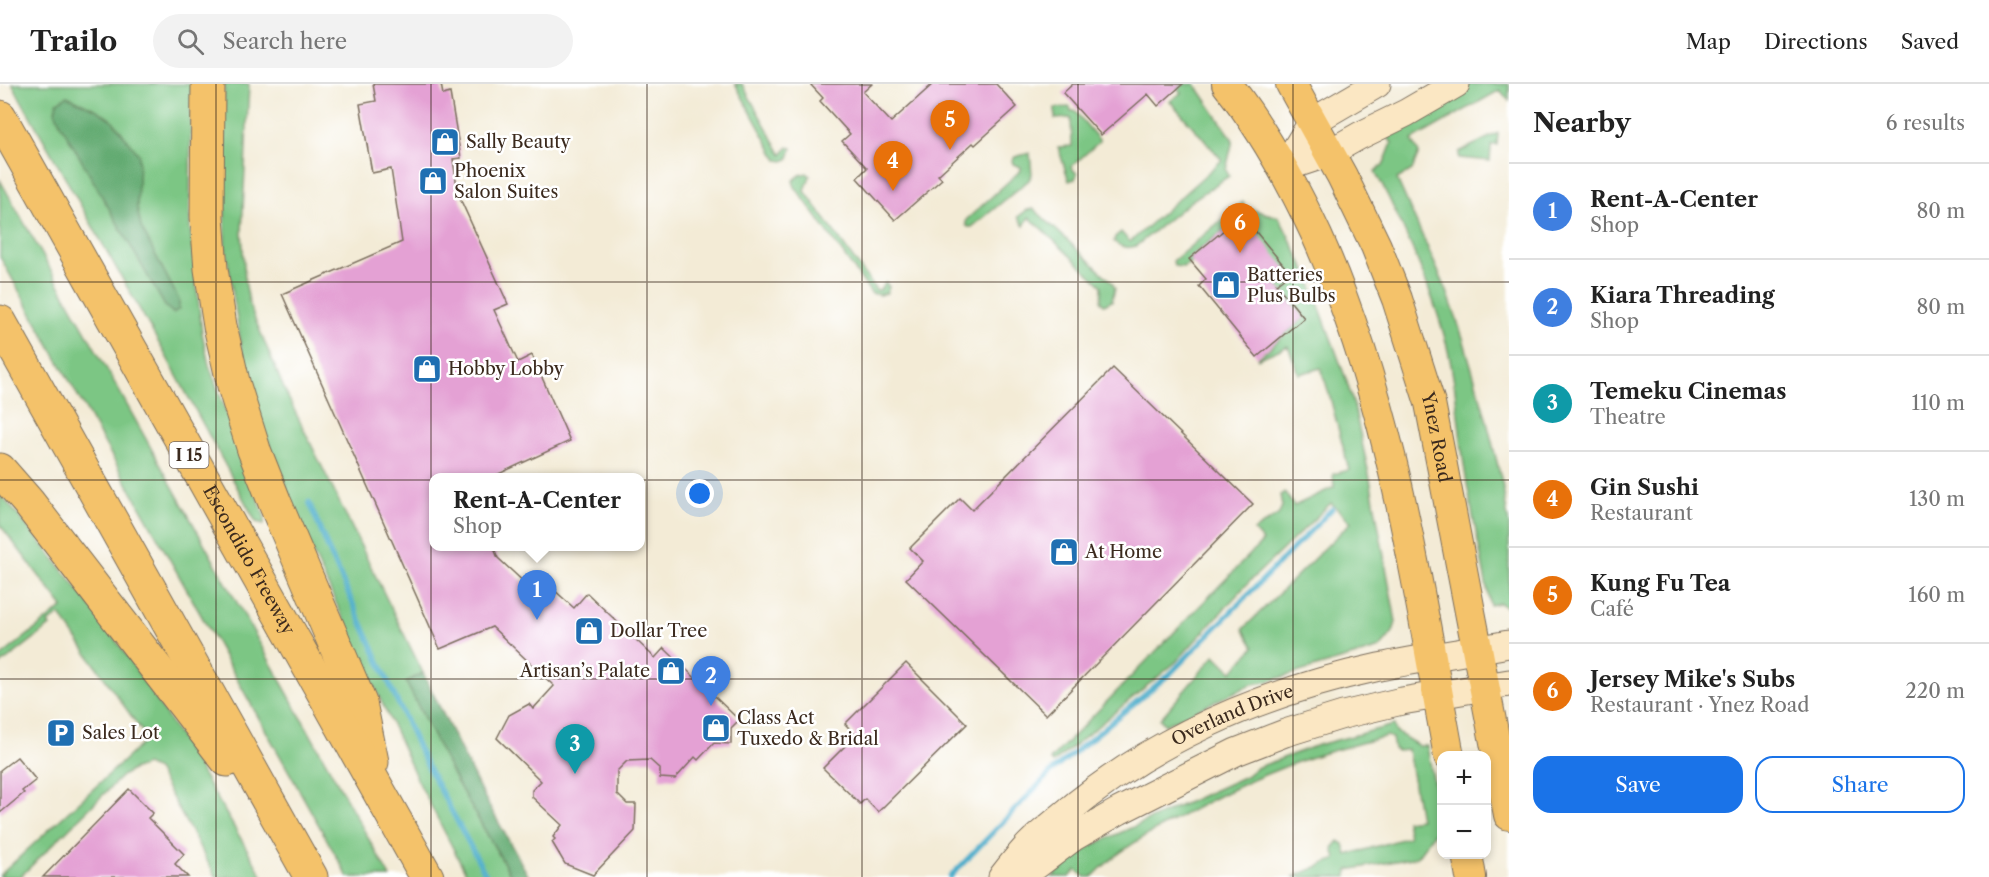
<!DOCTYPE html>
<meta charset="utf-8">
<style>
:root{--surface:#fff;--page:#f2f2f2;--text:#222;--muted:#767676;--line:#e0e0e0;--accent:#1a73e8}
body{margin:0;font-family:"Libre Caslon Text",serif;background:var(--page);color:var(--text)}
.controls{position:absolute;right:18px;bottom:18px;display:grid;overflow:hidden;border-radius:12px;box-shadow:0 3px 9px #0003}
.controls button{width:54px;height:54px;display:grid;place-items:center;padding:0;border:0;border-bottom:2px solid var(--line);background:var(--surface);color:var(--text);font:30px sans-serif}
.you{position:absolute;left:700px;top:410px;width:21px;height:21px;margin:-15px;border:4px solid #fff;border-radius:50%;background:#1a73e8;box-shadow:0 0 0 9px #1a73e833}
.badge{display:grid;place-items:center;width:39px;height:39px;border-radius:50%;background:var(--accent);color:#fff;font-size:20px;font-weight:700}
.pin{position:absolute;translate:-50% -50px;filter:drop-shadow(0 2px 3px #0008)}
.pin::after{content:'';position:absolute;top:32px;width:21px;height:18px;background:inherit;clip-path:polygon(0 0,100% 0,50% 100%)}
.popup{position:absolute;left:429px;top:389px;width:216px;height:78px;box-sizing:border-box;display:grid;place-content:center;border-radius:12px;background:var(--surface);filter:drop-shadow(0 2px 4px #0005);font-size:20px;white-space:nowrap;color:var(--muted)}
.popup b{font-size:22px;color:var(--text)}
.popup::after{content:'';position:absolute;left:50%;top:100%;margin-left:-12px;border:12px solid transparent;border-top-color:var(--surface)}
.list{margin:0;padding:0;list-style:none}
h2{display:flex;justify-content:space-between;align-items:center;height:78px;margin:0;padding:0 24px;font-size:26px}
h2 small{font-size:20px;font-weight:400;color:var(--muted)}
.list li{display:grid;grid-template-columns:39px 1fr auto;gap:18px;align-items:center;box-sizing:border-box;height:96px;padding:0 24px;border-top:2px solid var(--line)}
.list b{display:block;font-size:22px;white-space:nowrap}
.list p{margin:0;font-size:20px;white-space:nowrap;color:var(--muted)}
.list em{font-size:20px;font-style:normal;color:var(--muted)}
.actions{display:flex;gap:12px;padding:18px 24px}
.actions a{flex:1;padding:14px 0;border:2px solid var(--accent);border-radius:18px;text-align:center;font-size:21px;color:var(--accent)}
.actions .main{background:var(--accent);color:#fff}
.icon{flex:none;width:33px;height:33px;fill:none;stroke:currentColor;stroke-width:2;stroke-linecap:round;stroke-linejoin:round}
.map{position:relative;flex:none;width:1509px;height:793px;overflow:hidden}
header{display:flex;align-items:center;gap:36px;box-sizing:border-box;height:84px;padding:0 30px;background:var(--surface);border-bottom:2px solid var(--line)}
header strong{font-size:28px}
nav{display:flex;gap:33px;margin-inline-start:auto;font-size:21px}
.search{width:420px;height:54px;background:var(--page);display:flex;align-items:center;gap:15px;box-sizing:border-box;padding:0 21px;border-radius:33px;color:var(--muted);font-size:22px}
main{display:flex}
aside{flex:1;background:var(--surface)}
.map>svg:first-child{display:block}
.green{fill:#7bc684;stroke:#5b7851;stroke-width:1.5}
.forest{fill:#64ab72;stroke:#506a48;stroke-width:1.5}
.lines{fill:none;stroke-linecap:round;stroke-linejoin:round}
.stream{stroke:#4badcb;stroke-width:5}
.building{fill:#e4a1d4}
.secondary-casing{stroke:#7b6e5e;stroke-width:29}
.primary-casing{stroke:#7b6e5e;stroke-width:32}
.highway-casing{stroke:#7b6e5e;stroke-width:35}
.secondary{stroke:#fbe7c3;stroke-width:27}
.primary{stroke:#f4c26a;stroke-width:30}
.highway{stroke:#f4c26a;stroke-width:33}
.grid{fill:none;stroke:#3b2a1e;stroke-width:1.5;stroke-opacity:0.55}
.labels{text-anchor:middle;stroke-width:5;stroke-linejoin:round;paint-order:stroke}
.shield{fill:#fff;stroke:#766a62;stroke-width:1.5}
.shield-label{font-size:16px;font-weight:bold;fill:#3b2a1e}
.poi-label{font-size:18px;fill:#3b2a1e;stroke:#fff;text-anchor:start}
.street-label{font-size:18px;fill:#3b2a1e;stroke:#fff}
</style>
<header>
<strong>Trailo</strong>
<div class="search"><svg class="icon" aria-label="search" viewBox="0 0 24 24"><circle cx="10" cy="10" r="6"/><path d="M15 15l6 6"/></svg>Search here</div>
<nav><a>Map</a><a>Directions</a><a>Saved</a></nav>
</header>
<main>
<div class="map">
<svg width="1509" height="793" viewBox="0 0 1509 793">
<rect width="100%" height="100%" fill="#fff"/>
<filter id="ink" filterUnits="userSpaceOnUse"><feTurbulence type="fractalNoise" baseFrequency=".0167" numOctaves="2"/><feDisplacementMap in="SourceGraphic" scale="12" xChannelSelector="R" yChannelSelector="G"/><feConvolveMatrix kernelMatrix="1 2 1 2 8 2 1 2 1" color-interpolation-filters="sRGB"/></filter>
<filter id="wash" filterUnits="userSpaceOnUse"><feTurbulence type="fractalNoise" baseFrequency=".008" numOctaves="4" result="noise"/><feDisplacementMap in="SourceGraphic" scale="24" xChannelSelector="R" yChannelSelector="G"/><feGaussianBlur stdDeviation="1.35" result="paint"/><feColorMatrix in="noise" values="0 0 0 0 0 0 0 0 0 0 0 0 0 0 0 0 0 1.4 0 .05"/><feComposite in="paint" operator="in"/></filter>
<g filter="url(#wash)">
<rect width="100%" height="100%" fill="#f3ebd6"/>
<!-- green -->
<path class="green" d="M12 0H191L190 142 202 249 209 281 265 434 264 440 256 438 165 270Z
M224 0H249L242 148 245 197 250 223 285 307 423 589 406 598 455 695 512 793H468L417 695 302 445 260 337 245 286 225 160Z
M735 0H742L782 71 788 63 792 64 789 74 784 77 778 76 774 70Z
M1173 0H1195L1233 56 1226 86 1229 92 1191 117 1136 162C1127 165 1121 163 1114 158L1115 153 1121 148 1130 158 1222 76 1170 17 1181 9Z
M1470 0H1509V17L1500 6 1412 56 1419 69 1412 86 1397 95 1447 207 1463 254 1485 330 1502 398 1509 442V525L1499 519 1490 521C1482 474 1471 428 1464 381 1458 338 1456 293 1444 251 1428 194 1402 139 1375 87L1383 82 1392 59 1386 51Z
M1070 23 1071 27H1075L1100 57 1071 83 1077 90 1075 95 1069 97 1058 63 1072 62 1071 34 1055 35V24Z
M1498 49 1497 61H1491V63L1490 77 1459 74V68Z
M1030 69 1032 90 1029 96 972 143H968L966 141V136L1021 86V83L1013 80 1012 76 1015 73Z
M807 89 810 92 805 107 876 206H880L884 200 886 199 889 203 887 209 880 211 871 209 795 103 793 97 800 91Z
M0 96 117 303 390 793H348L0 173Z
M1243 118 1246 124 1279 133 1307 189 1346 295 1354 322 1370 395 1396 538 1393 548 1380 564 1266 598 1252 600 1165 641 1160 635 1215 571 1232 588 1254 563 1243 545 1351 438 1331 419 1248 499 1176 578 1053 679 1050 676 1263 457 1254 447 1279 430 1282 422 1280 411 1285 409 1294 422 1334 403 1333 390 1349 386 1330 313 1321 284 1299 290 1288 262 1257 275 1304 234 1276 200 1242 131 1190 174 1192 178 1183 183 1174 182 1173 177Z
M1034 125 1111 197 1115 204 1112 217 1104 221 1101 218 1102 202 1029 133 1024 142 1018 133 1027 126Z
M0 410C45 462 88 516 127 572 176 643 220 718 263 793H216L157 686 146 681 132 686 122 692 20 793H0V791L144 658 142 655 144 650 60 531 48 539 50 542 0 581V573L63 523 0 441Z
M1394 641 1396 648 1419 662H1427L1441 737V746H1436L1417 773 1348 786 1347 793H1293L1336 775 1333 764 1339 757 1344 760 1347 771 1409 753 1406 737 1420 735 1408 666 1398 667 1394 665 1392 654 1387 652C1350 662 1312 671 1277 686 1243 699 1210 716 1178 734 1147 750 1116 768 1092 793H1085L1076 786 1070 793H1052L1091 762 1246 692 1256 684 1318 661Z"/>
<!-- forest -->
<path class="forest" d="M67 12 97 26 113 37 139 71 137 124 141 143 179 216V225L173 229 165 222 60 39 55 27 57 18Z
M423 589 480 705 529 793H512L455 695 406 598Z"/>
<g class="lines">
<!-- stream -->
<path class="stream" d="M309 418 329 467 422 672 487 793
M950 793 1052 687 1171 589 1332 425"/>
</g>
<g id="blocks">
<!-- building -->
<path class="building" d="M373 0H441L443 11 450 9 461 74 453 75 458 110 508 220 494 226 518 278 532 271 570 357 492 393H434V462H493L498 474 527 501 532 497 546 510 552 504 574 524 587 509 655 574 664 564 739 636 731 644V660L714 659 698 676 695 673 675 695 660 694V685L650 676 627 677 617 687V710L627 720H636L635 747 593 791 565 780 552 758 555 755 553 753 562 741 532 713V706L541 697 497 654 509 631 529 620 533 625 554 602 492 543 440 565 282 210 402 158 391 85 372 89 360 20 376 17Z
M810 0H872L863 8 891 38 933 0H996L1017 23 975 61 973 59 938 91 942 95 895 136 857 94 867 84 842 57 850 50 820 17 823 14Z
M1073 0H1183L1158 22 1148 10 1101 51 1063 9Z
M1242 131 1290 189 1276 200 1304 234 1257 273 1199 202 1206 195 1189 175Z
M1113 284 1253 420 1046 631 906 495 923 477 910 464 960 414 972 426Z
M906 579 967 640 878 728 865 715 860 720 823 684 856 651 845 640Z
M17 673 36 696 22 707 24 709 0 729V686Z
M129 705 153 729 148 734 184 770 175 780 188 793H43Z"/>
</g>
</g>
<g filter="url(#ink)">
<use href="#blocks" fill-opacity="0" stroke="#7b6e5e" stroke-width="1.5"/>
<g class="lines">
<!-- secondary casing -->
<g class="secondary-casing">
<g id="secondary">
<path d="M1284 84 1329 69 1359 52 1406 29 1456 0"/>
<path d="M1284 84 1312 38 1377 0"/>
<path id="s1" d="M1002 793C1009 784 1017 774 1025 765 1035 753 1050 743 1062 732 1153 655 1264 608 1379 583 1422 574 1466 568 1509 560"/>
<path d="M1021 793 1074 753 1119 727 1236 668 1285 649 1343 631 1402 617 1509 599"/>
</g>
</g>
<!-- primary casing -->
<g class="primary-casing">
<g id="primary">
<path d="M1227 0C1264 47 1292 98 1317 152 1391 317 1416 495 1449 672"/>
<path id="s2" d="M1291 0 1342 92 1376 162 1397 215 1430 319 1509 731"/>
<path d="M1467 770 1471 793"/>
</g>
</g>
<!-- highway casing -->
<g class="highway-casing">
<g id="highway">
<path d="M208 0 207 133 211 185 220 242 234 302 254 366 275 419 360 619 372 678"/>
<path id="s3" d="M0 33 427 793"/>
<path d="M0 238 311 793"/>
<path d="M0 386 28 418 227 676"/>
</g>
</g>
<!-- secondary -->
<use href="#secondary" class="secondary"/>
<!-- primary -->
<use href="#primary" class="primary"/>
<!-- highway -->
<use href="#highway" class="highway"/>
</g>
</g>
<!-- grid -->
<path class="grid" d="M216 0V793M431 0V793M647 0V793M862 0V793M1078 0V793M1293 0V793M0 198H1509M0 396H1509M0 595H1509"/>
<!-- icons -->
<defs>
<g id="shop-square" transform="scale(1.5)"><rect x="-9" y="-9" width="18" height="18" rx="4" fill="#1f6fb2" stroke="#fff"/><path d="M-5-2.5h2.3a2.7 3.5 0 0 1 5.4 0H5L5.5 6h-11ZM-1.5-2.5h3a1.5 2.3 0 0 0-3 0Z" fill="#fff"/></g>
<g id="parking-square" transform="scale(1.5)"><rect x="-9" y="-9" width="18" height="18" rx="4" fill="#1f6fb2" stroke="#fff"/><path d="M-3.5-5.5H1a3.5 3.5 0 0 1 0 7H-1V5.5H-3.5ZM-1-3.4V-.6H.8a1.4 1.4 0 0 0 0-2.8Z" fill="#fff"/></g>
</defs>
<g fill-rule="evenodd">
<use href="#shop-square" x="445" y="58"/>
<use href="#shop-square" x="433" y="97"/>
<use href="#shop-square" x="1226" y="201"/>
<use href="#shop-square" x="427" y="285"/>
<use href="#shop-square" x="1064" y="468"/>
<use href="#shop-square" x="589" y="547"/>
<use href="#shop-square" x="671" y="587"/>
<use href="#shop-square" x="716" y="644"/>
<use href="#parking-square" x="61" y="649"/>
</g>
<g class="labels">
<!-- shield labels -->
<rect class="shield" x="169.5" y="358" width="39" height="26" rx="4.5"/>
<g class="shield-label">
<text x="189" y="377">I 15</text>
</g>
<!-- poi labels -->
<g class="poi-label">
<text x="466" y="64">Sally Beauty</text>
<text x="454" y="93">Phoenix<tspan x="454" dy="21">Salon Suites</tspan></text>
<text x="1247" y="197">Batteries<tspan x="1247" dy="21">Plus Bulbs</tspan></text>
<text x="448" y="291">Hobby Lobby</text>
<text x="1085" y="474">At Home</text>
<text x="610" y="553">Dollar Tree</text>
<text x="650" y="593" text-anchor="end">Artisan’s Palate</text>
<text x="737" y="640">Class Act<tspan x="737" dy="21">Tuxedo &amp; Bridal</tspan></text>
<text x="82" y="655">Sales Lot</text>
</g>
<!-- street labels -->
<g class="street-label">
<text dy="6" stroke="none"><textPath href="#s2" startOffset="384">Ynez Road</textPath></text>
<text dy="6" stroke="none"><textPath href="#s3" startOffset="508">Escondido Freeway</textPath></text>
<text dy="6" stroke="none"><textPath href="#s1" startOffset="285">Overland Drive</textPath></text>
</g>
</g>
</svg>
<div class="controls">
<button>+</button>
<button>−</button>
</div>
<div class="you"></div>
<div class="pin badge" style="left:537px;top:536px;background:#3f7fe0">1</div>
<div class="popup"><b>Rent-A-Center</b>Shop</div>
<div class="pin badge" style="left:711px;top:622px;background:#3f7fe0">2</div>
<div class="pin badge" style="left:575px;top:690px;background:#0f9aa8">3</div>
<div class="pin badge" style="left:893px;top:107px;background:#e8710a">4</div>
<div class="pin badge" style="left:950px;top:66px;background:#e8710a">5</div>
<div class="pin badge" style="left:1240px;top:169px;background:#e8710a">6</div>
</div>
<aside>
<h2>Nearby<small>6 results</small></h2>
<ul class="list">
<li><span class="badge" style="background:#3f7fe0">1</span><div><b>Rent-A-Center</b><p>Shop</p></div><em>80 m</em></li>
<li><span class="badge" style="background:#3f7fe0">2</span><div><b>Kiara Threading</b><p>Shop</p></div><em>80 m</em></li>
<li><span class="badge" style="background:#0f9aa8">3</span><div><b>Temeku Cinemas</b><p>Theatre</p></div><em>110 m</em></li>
<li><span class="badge" style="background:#e8710a">4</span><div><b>Gin Sushi</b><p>Restaurant</p></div><em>130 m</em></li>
<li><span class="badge" style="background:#e8710a">5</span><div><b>Kung Fu Tea</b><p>Café</p></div><em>160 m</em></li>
<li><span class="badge" style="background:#e8710a">6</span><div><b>Jersey Mike's Subs</b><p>Restaurant · Ynez Road</p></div><em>220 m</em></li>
</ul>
<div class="actions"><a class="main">Save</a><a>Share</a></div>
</aside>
</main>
